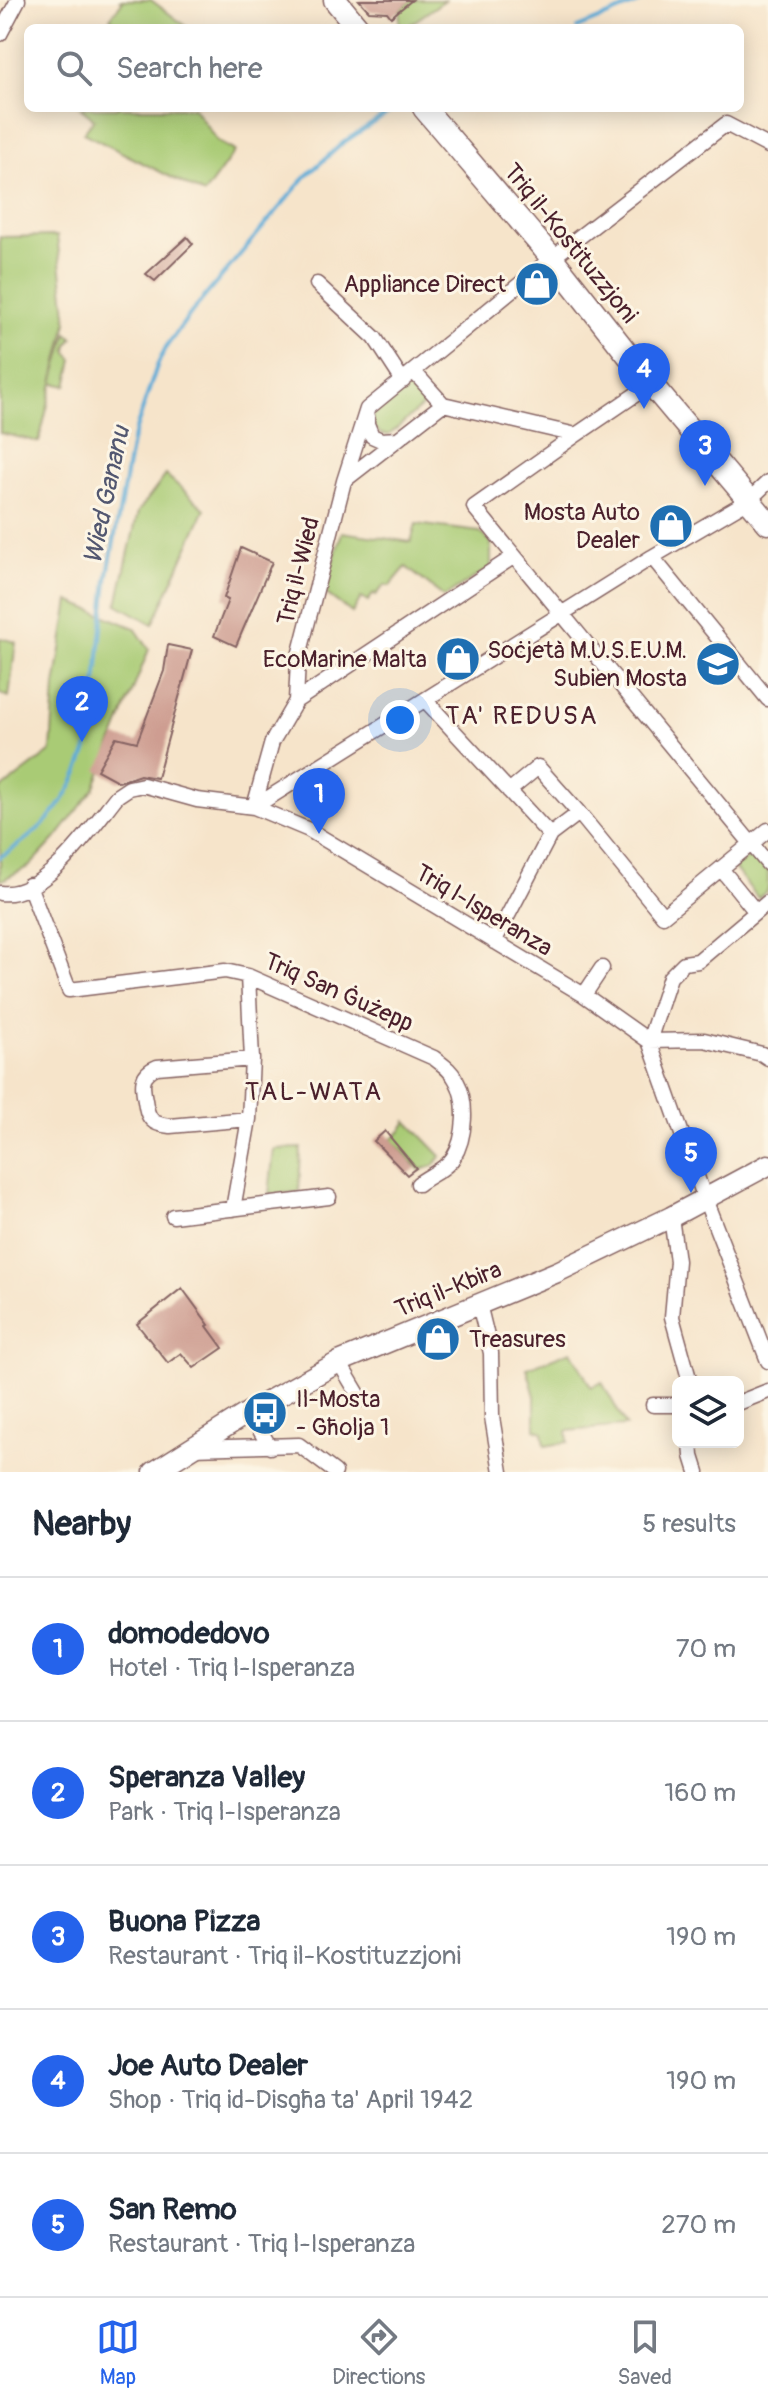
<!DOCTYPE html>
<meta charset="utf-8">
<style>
:root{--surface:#fff;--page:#f2f2f3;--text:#1f2937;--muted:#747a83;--line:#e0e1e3;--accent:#2563eb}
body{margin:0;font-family:Pangolin,sans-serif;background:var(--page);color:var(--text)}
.controls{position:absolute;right:24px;bottom:24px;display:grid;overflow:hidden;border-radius:12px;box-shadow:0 4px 20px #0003}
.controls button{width:72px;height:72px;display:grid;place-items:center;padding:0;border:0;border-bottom:2px solid var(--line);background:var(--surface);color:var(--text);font:40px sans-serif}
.you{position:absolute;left:400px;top:720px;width:28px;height:28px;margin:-20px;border:6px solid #fff;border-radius:50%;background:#1a73e8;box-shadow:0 0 0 12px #1a73e833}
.badge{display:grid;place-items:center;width:52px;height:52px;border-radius:50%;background:var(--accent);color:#fff;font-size:26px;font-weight:700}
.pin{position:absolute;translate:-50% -66px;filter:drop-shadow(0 2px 4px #0008)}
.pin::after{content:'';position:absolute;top:42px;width:28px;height:24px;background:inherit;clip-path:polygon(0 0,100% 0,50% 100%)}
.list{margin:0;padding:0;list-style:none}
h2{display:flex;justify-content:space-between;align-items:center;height:104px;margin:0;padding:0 32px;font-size:34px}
h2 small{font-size:26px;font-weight:400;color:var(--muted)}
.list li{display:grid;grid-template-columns:52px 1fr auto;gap:24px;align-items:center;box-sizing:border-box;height:144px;padding:0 32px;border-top:2px solid var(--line)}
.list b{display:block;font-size:30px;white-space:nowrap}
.list p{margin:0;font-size:26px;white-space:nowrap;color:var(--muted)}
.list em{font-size:26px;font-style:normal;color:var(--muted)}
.icon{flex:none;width:44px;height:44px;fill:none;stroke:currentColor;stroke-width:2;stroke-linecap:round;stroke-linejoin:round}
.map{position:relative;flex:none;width:768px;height:1472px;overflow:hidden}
.search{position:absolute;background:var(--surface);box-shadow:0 4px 20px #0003;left:24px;right:24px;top:24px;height:88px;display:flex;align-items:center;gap:20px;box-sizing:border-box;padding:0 28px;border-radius:12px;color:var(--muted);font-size:30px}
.sheet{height:824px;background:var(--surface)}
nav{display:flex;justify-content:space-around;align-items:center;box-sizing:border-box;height:112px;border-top:2px solid var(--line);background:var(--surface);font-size:22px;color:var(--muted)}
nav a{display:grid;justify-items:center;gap:4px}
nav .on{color:var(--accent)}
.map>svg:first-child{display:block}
.green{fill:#a9cb74;stroke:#7a7550;stroke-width:2}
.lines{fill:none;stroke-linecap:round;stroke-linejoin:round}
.stream{stroke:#5eacd7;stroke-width:4}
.building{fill:#ce9d91}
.street-casing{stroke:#866463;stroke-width:17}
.secondary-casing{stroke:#866463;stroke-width:23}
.primary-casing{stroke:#866463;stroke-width:25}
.street{stroke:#fff;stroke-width:14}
.secondary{stroke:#fff;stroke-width:20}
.primary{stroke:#fff;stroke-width:22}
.labels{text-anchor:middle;stroke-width:6;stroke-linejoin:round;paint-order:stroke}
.street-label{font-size:24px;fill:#4a1f2b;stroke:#fcf5e5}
.poi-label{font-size:24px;fill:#4a1f2b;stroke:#fcf5e5;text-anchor:end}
.water-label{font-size:26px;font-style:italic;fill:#525770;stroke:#fcf5e5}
.neighbourhood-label{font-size:26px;letter-spacing:2px;fill:#4a1f2b;stroke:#fcf5e5}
</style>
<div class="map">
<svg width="768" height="1472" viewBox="0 0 768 1472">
<rect width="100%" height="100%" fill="#fcf5e5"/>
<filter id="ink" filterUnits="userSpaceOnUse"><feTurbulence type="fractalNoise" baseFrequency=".0125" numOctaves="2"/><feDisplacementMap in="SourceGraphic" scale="16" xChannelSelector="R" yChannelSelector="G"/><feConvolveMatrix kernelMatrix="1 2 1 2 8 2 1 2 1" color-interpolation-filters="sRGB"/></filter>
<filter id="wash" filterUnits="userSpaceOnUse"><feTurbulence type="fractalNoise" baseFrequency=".006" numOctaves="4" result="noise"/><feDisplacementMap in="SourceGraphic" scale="32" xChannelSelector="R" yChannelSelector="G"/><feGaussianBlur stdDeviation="1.8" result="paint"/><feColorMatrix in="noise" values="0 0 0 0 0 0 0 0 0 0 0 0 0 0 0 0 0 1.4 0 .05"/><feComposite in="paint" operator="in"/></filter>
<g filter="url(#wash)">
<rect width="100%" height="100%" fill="#f6e4ca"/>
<!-- green -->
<path class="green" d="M120 0H151L187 27 123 28 110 18 122 2Z
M412 0H445L405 28H399L400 10Z
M80 108H194L218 142 235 151 204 194 83 133 94 119Z
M57 236 67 322 53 383 67 333 73 338 68 345 67 351 73 360 67 386 53 383 39 442 0 433V237Z
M405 387 415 389 426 403 389 435 381 434 373 426V415Z
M166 475 205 509 153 624 117 604 138 512Z
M416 524 480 532 491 542V567L444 597 406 567 390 586 385 585 376 595 374 593 368 601 361 598 352 613 324 592 342 532 411 542Z
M69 601 135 628 149 649 94 789 55 839 30 866 0 881V790L51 751 55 686Z
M0 638 16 642 9 697 0 694Z
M755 852 768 868V890L758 898 734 868Z
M407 1121 441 1156 434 1166 420 1170 391 1140 401 1131Z
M301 1148 299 1192 269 1194 274 1149Z
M571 1351 591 1387 602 1382 626 1426 567 1431 568 1442 545 1446 543 1432 535 1429V1396L527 1368Z"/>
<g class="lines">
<!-- stream -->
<path class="stream" d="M577 28 646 0
M0 857C52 825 72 797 90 740L107 580 132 441 157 366 166 347 191 313 306 176 344 142 396 108"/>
</g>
<g id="blocks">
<!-- building -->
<path class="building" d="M359 0H412L391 17 387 12 369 11Z
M187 237 193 244 155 281 146 274Z
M241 548 272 562 236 646 214 636 228 600 224 598Z
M168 645 192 650 157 778 140 775 119 782 97 770 116 737 137 742 164 671Z
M385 1131 416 1168 407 1175 374 1141Z
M182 1288 209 1325 207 1326 223 1348 194 1368 181 1353 168 1363 137 1324Z"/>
</g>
</g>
<g filter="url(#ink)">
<use href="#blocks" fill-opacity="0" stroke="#866463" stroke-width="2"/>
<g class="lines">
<!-- street casing -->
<g class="street-casing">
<path id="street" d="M0 34 18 0
M317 284 375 338 403 381
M414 372 443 404
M651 384 576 435 474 507 768 864
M443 404 576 435
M367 416V424L372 436 381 440 398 439
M345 480 443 404
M652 557 768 699
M296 701 513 557
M426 701 550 835
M509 791 538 767 579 813 663 916 768 830
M254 807 272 742 296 701 298 660 344 481 367 409 552 258 726 124 768 146
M254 807 652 557 749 500 768 482
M722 870 756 912
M29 885 69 990 225 971 248 976 434 1058C443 1065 451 1070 456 1080 468 1101 466 1138 453 1158 446 1169 428 1176 418 1184
M0 893C44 899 92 827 117 796L129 788 143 785 197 800 254 807 309 830 584 995 649 1041 705 1199 768 1361
M768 902 698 961 684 963 670 977 649 1041 704 1040 762 1054 768 1058
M494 942 550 835 579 813
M584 995 602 968
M249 1119 170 1126C164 1125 157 1125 152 1120 147 1115 146 1107 145 1100 142 1085 140 1074 157 1067L252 1059
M233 1209 249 1119 252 1059 248 976
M173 1216 329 1197
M671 1217 677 1261 672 1317 690 1382
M479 1304 491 1353 492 1417 501 1472
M339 1362 361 1399
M738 1403 768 1391
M653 1405H678
M249 1412 270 1447
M691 1442 692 1456 697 1472
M192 1448 299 1445 335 1472"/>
</g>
<!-- secondary casing -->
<g class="secondary-casing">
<path id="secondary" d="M154 1472 249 1412 339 1362 557 1272 671 1217 768 1165"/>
</g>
<!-- primary casing -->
<g class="primary-casing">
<path id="primary" d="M335 0 358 28
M424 108 552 258 651 384 768 523"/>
</g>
<!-- street -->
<use href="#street" class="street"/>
<!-- secondary -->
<use href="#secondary" class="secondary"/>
<!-- primary -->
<use href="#primary" class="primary"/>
</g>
</g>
<!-- icons -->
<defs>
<g id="shop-disc" transform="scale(2.3)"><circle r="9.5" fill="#1f6fb2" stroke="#fcf5e5"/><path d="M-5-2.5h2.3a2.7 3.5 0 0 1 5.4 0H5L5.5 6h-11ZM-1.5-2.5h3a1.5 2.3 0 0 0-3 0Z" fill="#fff"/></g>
<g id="school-disc" transform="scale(2.3)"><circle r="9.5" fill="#1f6fb2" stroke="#fcf5e5"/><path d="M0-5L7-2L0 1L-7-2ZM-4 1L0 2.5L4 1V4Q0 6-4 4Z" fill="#fff"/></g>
<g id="bus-disc" transform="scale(2.3)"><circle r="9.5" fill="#1f6fb2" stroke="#fcf5e5"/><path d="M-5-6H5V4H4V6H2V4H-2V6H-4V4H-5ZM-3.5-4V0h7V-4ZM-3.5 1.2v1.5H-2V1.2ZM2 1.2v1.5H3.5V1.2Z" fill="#fff"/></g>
</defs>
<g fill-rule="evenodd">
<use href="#shop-disc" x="537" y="284"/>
<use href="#shop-disc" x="671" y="526"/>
<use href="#shop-disc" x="458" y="659"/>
<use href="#school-disc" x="718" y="664"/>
<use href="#shop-disc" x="438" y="1339"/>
<use href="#bus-disc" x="265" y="1413"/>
</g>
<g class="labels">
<!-- street labels -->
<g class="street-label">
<text transform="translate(571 243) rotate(51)" y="8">Triq il-Kostituzzjoni</text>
<text transform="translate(298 571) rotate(-76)" y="8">Triq il-Wied</text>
<text transform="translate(484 910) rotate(31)" y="8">Triq l-Isperanza</text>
<text transform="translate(339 992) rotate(24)" y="8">Triq San Ġużepp</text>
<text transform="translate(448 1289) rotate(-22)" y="8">Triq il-Kbira</text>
</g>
<!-- poi labels -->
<g class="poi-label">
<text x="506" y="292">Appliance Direct</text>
<text x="640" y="520">Mosta Auto<tspan x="640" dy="28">Dealer</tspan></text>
<text x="687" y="658">Soċjetà M.U.S.E.U.M.<tspan x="687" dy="28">Subien Mosta</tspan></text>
<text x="427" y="667">EcoMarine Malta</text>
<text x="469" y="1347" text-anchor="start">Treasures</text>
<text x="296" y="1407" text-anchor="start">Il-Mosta<tspan x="296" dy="28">- Għolja 1</tspan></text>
</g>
<!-- water labels -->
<g class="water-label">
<text transform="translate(106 495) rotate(-78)" y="9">Wied Gananu</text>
</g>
<!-- neighbourhood labels -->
<g class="neighbourhood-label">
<text x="522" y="724">TA' REDUSA</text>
<text x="314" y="1100">TAL-WATA</text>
</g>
</g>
</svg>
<div class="controls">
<button><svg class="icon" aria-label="layers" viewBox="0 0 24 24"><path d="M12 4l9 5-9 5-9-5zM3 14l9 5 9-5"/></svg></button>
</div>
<div class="you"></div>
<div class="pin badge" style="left:319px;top:834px">1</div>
<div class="pin badge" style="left:82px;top:742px">2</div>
<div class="pin badge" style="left:705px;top:486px">3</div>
<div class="pin badge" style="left:644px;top:409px">4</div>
<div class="pin badge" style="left:691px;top:1193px">5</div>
<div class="search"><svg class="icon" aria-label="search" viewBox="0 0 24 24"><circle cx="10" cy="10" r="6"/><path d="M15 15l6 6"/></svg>Search here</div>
</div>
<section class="sheet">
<h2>Nearby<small>5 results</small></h2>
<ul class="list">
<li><span class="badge">1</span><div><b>domodedovo</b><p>Hotel · Triq l-Isperanza</p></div><em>70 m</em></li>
<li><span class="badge">2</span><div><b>Speranza Valley</b><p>Park · Triq l-Isperanza</p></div><em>160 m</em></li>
<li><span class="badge">3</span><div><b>Buona Pizza</b><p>Restaurant · Triq il-Kostituzzjoni</p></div><em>190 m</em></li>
<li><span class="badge">4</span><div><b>Joe Auto Dealer</b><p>Shop · Triq id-Disgħa ta' April 1942</p></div><em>190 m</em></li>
<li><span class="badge">5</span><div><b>San Remo</b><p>Restaurant · Triq l-Isperanza</p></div><em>270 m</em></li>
</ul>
</section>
<nav>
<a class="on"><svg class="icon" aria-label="map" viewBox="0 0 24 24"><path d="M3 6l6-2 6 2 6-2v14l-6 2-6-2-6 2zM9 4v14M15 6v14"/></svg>Map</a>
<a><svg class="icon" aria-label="directions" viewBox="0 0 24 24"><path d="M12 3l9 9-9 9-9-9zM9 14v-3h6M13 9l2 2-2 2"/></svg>Directions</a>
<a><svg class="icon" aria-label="saved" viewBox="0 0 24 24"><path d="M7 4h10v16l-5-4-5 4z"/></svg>Saved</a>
</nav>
